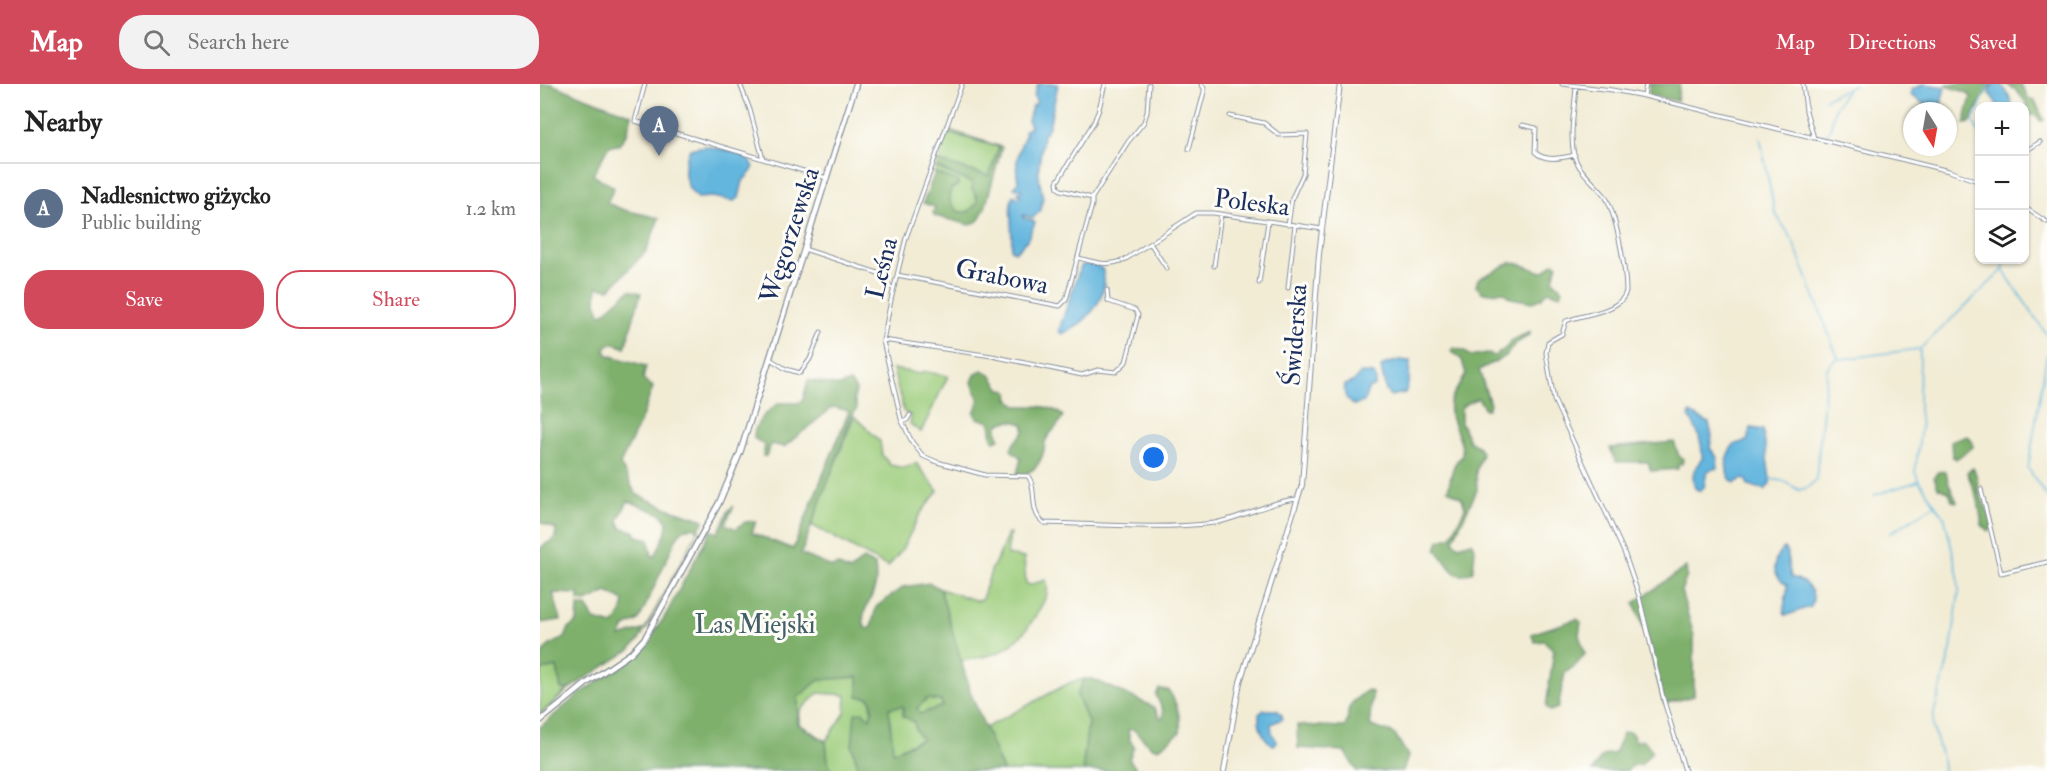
<!DOCTYPE html>
<meta charset="utf-8">
<style>
:root{--surface:#fff;--page:#f2f2f2;--text:#222;--muted:#767676;--line:#e0e0e0;--accent:#d1495b}
body{margin:0;font-family:"IM FELL Double Pica",serif;background:var(--page);color:var(--text)}
.controls{position:absolute;right:18px;top:18px;display:grid;overflow:hidden;border-radius:12px;box-shadow:0 2px 4px #0004}
.controls button{width:54px;height:54px;display:grid;place-items:center;padding:0;border:0;border-bottom:2px solid var(--line);background:var(--surface);color:var(--text);font:30px sans-serif}
.compass{position:absolute;left:1363px;top:18px;width:54px;height:54px;border-radius:50%;background:var(--surface);box-shadow:0 2px 4px #0004;rotate:169deg}
.you{position:absolute;left:614px;top:374px;width:21px;height:21px;margin:-15px;border:4px solid #fff;border-radius:50%;background:#1a73e8;box-shadow:0 0 0 9px #1a73e833}
.badge{display:grid;place-items:center;width:39px;height:39px;border-radius:50%;background:var(--accent);color:#fff;font-size:20px;font-weight:700}
.pin{position:absolute;translate:-50% -50px;filter:drop-shadow(0 2px 3px #0008)}
.pin::after{content:'';position:absolute;top:32px;width:21px;height:18px;background:inherit;clip-path:polygon(0 0,100% 0,50% 100%)}
.list{margin:0;padding:0;list-style:none}
h2{display:flex;justify-content:space-between;align-items:center;height:78px;margin:0;padding:0 24px;font-size:26px}
h2 small{font-size:20px;font-weight:400;color:var(--muted)}
.list li{display:grid;grid-template-columns:39px 1fr auto;gap:18px;align-items:center;box-sizing:border-box;height:90px;padding:0 24px;border-top:2px solid var(--line)}
.list b{display:block;font-size:22px;white-space:nowrap}
.list p{margin:0;font-size:20px;white-space:nowrap;color:var(--muted)}
.list em{font-size:20px;font-style:normal;color:var(--muted)}
.actions{display:flex;gap:12px;padding:18px 24px}
.actions a{flex:1;padding:14px 0;border:2px solid var(--accent);border-radius:24px;text-align:center;font-size:21px;color:var(--accent)}
.actions .main{background:var(--accent);color:#fff}
.icon{flex:none;width:33px;height:33px;fill:none;stroke:currentColor;stroke-width:2;stroke-linecap:round;stroke-linejoin:round}
.map{position:relative;flex:none;width:1507px;height:687px;overflow:hidden}
header{display:flex;align-items:center;gap:36px;box-sizing:border-box;height:84px;padding:0 30px;background:var(--accent);color:#fff}
header strong{font-size:28px}
nav{display:flex;gap:33px;margin-inline-start:auto;font-size:21px}
.search{width:420px;height:54px;background:var(--page);display:flex;align-items:center;gap:15px;box-sizing:border-box;padding:0 21px;border-radius:24px;color:var(--muted);font-size:22px}
main{display:flex}
aside{flex:1;background:var(--surface)}
.map>svg:first-child{display:block}
.green{fill:#9dcd7d;stroke:#5c7e6e;stroke-width:1.5;fill-rule:evenodd}
.forest{fill:#7eb06c;stroke:#4c7065;stroke-width:1.5;fill-rule:evenodd}
.water{fill:#63b6de;stroke:#3f729e;stroke-width:1.5}
.lines{fill:none;stroke-linecap:round;stroke-linejoin:round}
.stream{stroke:#63b6de;stroke-width:1.5}
.street-casing{stroke:#868e9a;stroke-width:5}
.secondary-casing{stroke:#868e9a;stroke-width:6}
.primary-casing{stroke:#868e9a;stroke-width:7}
.street{stroke:#fff;stroke-width:3}
.secondary{stroke:#fff;stroke-width:4}
.primary{stroke:#fff;stroke-width:4.5}
.labels{text-anchor:middle;stroke-width:6;stroke-linejoin:round;paint-order:stroke}
.street-label{font-size:26px;fill:#1b2f5e;stroke:#fdfcf7}
.park-label{font-size:26px;fill:#425e67;stroke:#fdfcf7}
</style>
<header>
<strong>Map</strong>
<div class="search"><svg class="icon" aria-label="search" viewBox="0 0 24 24"><circle cx="10" cy="10" r="6"/><path d="M15 15l6 6"/></svg>Search here</div>
<nav><a>Map</a><a>Directions</a><a>Saved</a></nav>
</header>
<main>
<aside>
<h2>Nearby<small></small></h2>
<ul class="list">
<li><span class="badge" style="background:#5c6f8a">A</span><div><b>Nadlesnictwo giżycko</b><p>Public building</p></div><em>1.2 km</em></li>
</ul>
<div class="actions"><a class="main">Save</a><a>Share</a></div>
</aside>
<div class="map">
<svg width="1507" height="687" viewBox="0 0 1507 687">
<rect width="100%" height="100%" fill="#fdfcf7"/>
<filter id="ink" filterUnits="userSpaceOnUse"><feTurbulence type="fractalNoise" baseFrequency=".0167" numOctaves="2"/><feDisplacementMap in="SourceGraphic" scale="12" xChannelSelector="R" yChannelSelector="G"/><feConvolveMatrix kernelMatrix="1 2 1 2 8 2 1 2 1" color-interpolation-filters="sRGB"/></filter>
<filter id="wash" filterUnits="userSpaceOnUse"><feTurbulence type="fractalNoise" baseFrequency=".008" numOctaves="4" result="noise"/><feDisplacementMap in="SourceGraphic" scale="24" xChannelSelector="R" yChannelSelector="G"/><feGaussianBlur stdDeviation="1.35" result="paint"/><feColorMatrix in="noise" values="0 0 0 0 0 0 0 0 0 0 0 0 0 0 0 0 0 1.4 0 .05"/><feComposite in="paint" operator="in"/></filter>
<g filter="url(#wash)">
<rect width="100%" height="100%" fill="#f2ecd5"/>
<!-- green -->
<path class="green" d="M408 47 459 63 449 92 398 84 432 99V106C441 117 438 125 424 129 413 127 408 118 410 107L416 102 395 89 394 90Z
M353 285 382 290 383 287 408 292 381 348 370 340 371 332 363 327 361 311 359 310Z
M314 332 340 357 342 371 350 381 364 384 376 379 398 407 380 430 362 466 348 483 271 441Z
M468 449 470 450 467 471 484 474 486 499 489 501 506 496C510 509 505 515 499 526 489 544 477 560 457 569 446 573 433 574 421 578L400 505 438 517 442 515 452 484 459 472Z
M17 583 21 605H29L0 630V594L2 586Z
M318 593C339 630 335 627 312 662L318 682 314 687H292L288 678 286 658 258 641V613L279 596ZM278 609 306 611 305 629 286 657 259 640 260 627Z
M544 595 537 611 548 638 543 680 544 687H463L445 644 531 598Z
M387 615 401 617 403 622 380 630 376 624Z
M363 622 374 637 376 647 382 655 352 668 349 624Z"/>
<!-- forest -->
<path class="forest" d="M0 0H11L92 31 87 49 79 61 69 62 53 91 74 103 67 119 84 126 119 134 107 166 70 205 57 203 56 218 61 231 90 206 101 209 85 264 74 259 67 261 65 267 68 271 106 282 103 295 113 303 99 341 80 380 96 410 127 424 164 436 99 556 90 566 32 603 0 631 28 605H21L17 583 2 586 0 594C0 570 0 563 25 554L29 544 37 538 38 522H47L54 536 74 541 82 527 84 517 67 508 46 518 39 517V510L13 509 21 536 0 539V464L15 454 16 445 0 438ZM88 417 121 430 127 438C127 451 120 460 115 472H112L109 455 97 452 94 447 81 444 78 436ZM155 443 158 447 106 545 80 553 85 543 99 536 137 453 143 446Z
M1109 0H1140L1137 17 1109 11Z
M1406 0H1451L1433 31 1430 39 1424 40 1431 13 1428 9 1407 2Z
M1466 0H1481L1489 15 1495 17 1504 36 1501 38 1497 32 1488 30 1485 26 1488 21 1476 6Z
M409 46 462 63 445 124 438 137 430 141 395 132 393 129 395 123 383 119 395 89 418 97V101L412 104C406 114 411 122 419 128H428L437 119V112L432 106V99L397 84V77L449 92 459 63 408 49Z
M972 178C982 179 992 186 1003 188L1013 179 1017 180 1013 196 1023 206 1021 211 1008 207 1002 214 993 218 971 214 964 208 943 209 936 202 938 195Z
M990 248V251L975 260 966 272 939 286 950 320 948 325H945L938 314 926 320 921 324V340L923 342 929 357 939 363 942 369 936 387 937 406 914 454V458L919 462 932 458 935 465 933 487C912 501 907 475 896 466L899 456 911 453 925 424 922 414 908 406C911 395 911 379 922 373 925 354 904 332 911 316 914 307 922 299 926 290L922 276 911 267 914 264 924 267 931 272 947 269 955 272 967 263 970 257Z
M442 286C456 292 453 297 461 305L466 306 469 309 468 314 477 322C491 322 512 320 523 332 518 344 511 346 506 356 504 360 505 361 504 366 501 379 492 392 477 390L481 374 471 366 474 359 484 348V341C475 336 465 336 457 342V349L460 355 454 357 452 355 450 338 437 334 434 329 439 317 432 298 435 291Z
M268 296 300 302 310 298 316 306 314 315 317 324 312 332 261 470 292 483 297 481 310 487 323 475 335 481C336 489 337 498 334 506 330 519 318 531 326 545L331 544 336 523 363 503 390 499 400 505 431 610 463 687H314L318 682 312 662 315 629 322 628 330 634 333 623 330 614 318 612V593L279 596 258 613V640L286 658 288 678 292 687H0V643L38 611 99 570 124 534 171 446 178 449 189 426 194 422 185 440 196 445 205 438 216 437 212 449 253 465 309 327 293 323 244 363 231 360 226 372H223L225 362 214 354C213 339 228 327 239 319H258L263 316ZM387 615 401 617 403 622 380 630 377 624ZM363 622V632L374 638 376 647 382 655 353 668 349 624Z
M1427 352 1432 357 1433 363 1416 375 1412 373 1411 357Z
M1134 358 1139 372 1143 375 1142 380H1138V385L1111 387 1108 378H1076L1070 364Z
M1433 384C1438 392 1437 399 1439 407 1443 420 1452 430 1452 444L1448 447 1442 441 1438 416 1427 388Z
M1406 387 1408 398 1417 418 1412 417 1409 408 1398 404 1394 393 1398 388Z
M1146 483 1147 492 1141 507 1154 552V612L1124 620 1106 550 1094 519Z
M1037 535 1041 538 1039 551 1045 570 1036 581 1025 589 1018 624 1010 627 1006 623 1014 566 1004 557 995 558 991 550Z
M544 595H553L614 623 620 634H623V627L616 611 619 605 628 606C636 616 642 636 640 648L618 665 610 662 593 645 588 646 590 656 594 663 589 675 598 687H544L543 680 548 638 537 611Z
M828 606 832 608C833 619 828 632 831 642L852 649 856 652 868 672 863 687H817L804 667 758 664 757 641 804 643C810 637 806 631 809 624 811 618 823 609 828 606Z
M1089 648 1093 651 1095 657 1104 656 1112 667 1101 681H1094L1086 687H1052C1059 678 1060 669 1073 670 1080 663 1078 656 1083 649Z"/>
<!-- water -->
<path class="water" d="M498 0H518L509 43 503 51 499 82V94L503 113 501 126 493 134 483 131V134L492 136 495 139 487 156 475 168 471 165C474 149 467 125 473 111L479 114 481 113 478 109 481 107V105L474 104 478 97C474 82 479 62 486 50L484 47 490 43 488 37 492 22 497 20 494 12Z
M1384 0 1405 3 1400 25 1386 21 1371 11V6Z
M1453 0H1460C1468 8 1470 12 1472 22H1458L1449 8Z
M165 62C180 65 206 67 214 83L211 88 203 97 199 114 194 117 172 113 158 114C142 102 142 82 150 65Z
M548 180 558 182 563 186C564 193 565 200 563 206 559 224 539 245 521 250L519 246 539 187 542 181Z
M859 276 870 277 869 297 865 309 850 312 846 307 841 284 843 281Z
M821 289 834 290 836 295 835 302 828 305 824 318 814 321C806 317 803 309 805 301L814 297Z
M1150 329 1169 339 1172 352 1170 364 1177 373 1178 384 1167 387 1164 403 1159 407 1155 404C1151 391 1153 385 1162 375 1163 358 1157 346 1149 332Z
M1211 344 1223 346 1230 395V400L1225 406 1208 401 1206 396 1202 395 1195 399C1184 394 1184 371 1193 362 1196 359 1202 358 1207 357Z
M1244 464 1248 469V479L1251 493C1265 497 1278 506 1271 523 1262 524 1253 531 1245 531 1242 522 1248 511 1247 501 1231 491 1231 476 1244 464Z
M724 626H737L742 631V635L731 640 732 649 737 658 733 661C723 655 718 642 719 630Z"/>
<g class="lines">
<!-- stream -->
<path class="stream" d="M1285 15 1315 0
M1440 50 1433 38 1449 0
M1283 52 1290 46 1295 23 1308 4
M1220 53 1235 129 1252 155 1298 274
M1465 176 1463 186 1507 251
M1507 270 1488 384 1507 413
M1230 395 1243 397 1259 406 1269 403 1276 395 1287 285 1294 276 1378 265
M1334 411 1379 397
M1350 449 1395 421
M1403 687 1402 673 1393 644 1394 629 1411 566 1419 508 1418 492 1405 435 1379 397 1375 388 1381 343 1379 325 1380 265 1463 186"/>
</g>
</g>
<g filter="url(#ink)">
<g class="lines">
<!-- street casing -->
<g class="street-casing">
<path id="street" d="M105 0 95 37 287 94
M200 0 210 26 223 75
M422 0 366 154 351 216 343 257 361 335 372 358 383 372 397 378 445 391 488 392C498 405 488 428 504 439 561 440 617 446 674 439 700 435 733 416 758 415
M1022 0 1072 6 1104 12 1409 87 1440 98
M1263 0 1266 27 1274 54
M1036 2C1035 24 1029 49 1034 71 1038 87 1056 100 1065 112 1076 129 1086 186 1086 207 1082 228 1043 230 1026 237L1022 250 1008 258 1006 269 1014 316 1084 468 1099 512 1124 617 1145 687
M1104 12 1106 0
M690 32 724 39 739 51 767 50 763 90 752 114 748 141
M982 41 996 44 995 68C1005 78 1022 74 1035 71
M649 65 664 8V4L661 0
M1484 68 1500 58
M552 114 521 106 518 104 517 98 554 38 559 25 565 0
M1484 123 1507 138
M610 159 627 185
M264 165 338 189 345 194 350 203 353 204
M539 174C557 179 569 183 586 175L656 129H673L782 145
M674 182 681 130
M357 191 520 222 526 216 552 121V114L588 58 604 38 607 28 609 0
M719 199 728 138
M748 204 755 141
M343 256 452 272 542 291 558 286 576 288 586 278 598 231 595 226 568 217 567 206
M230 275 246 285 260 289 270 275 281 248
M362 338 367 336 370 331
M1441 405 1461 489 1507 478"/>
</g>
<!-- secondary casing -->
<g class="secondary-casing">
<path id="secondary" d="M684 687 700 598 762 401 779 170 800 0"/>
</g>
<!-- primary casing -->
<g class="primary-casing">
<path id="primary" d="M0 637 47 599 91 569 105 554 179 419 200 369 316 0"/>
</g>
<!-- street -->
<use href="#street" class="street"/>
<!-- secondary -->
<use href="#secondary" class="secondary"/>
<!-- primary -->
<use href="#primary" class="primary"/>
</g>
</g>
<g class="labels">
<!-- street labels -->
<g class="street-label">
<text transform="translate(712 118) rotate(7)" y="9">Poleska</text>
<text transform="translate(249 151) rotate(-72)" y="9">Węgorzewska</text>
<text transform="translate(341 184) rotate(-76)" y="9">Leśna</text>
<text transform="translate(462 192) rotate(11)" y="9">Grabowa</text>
<text transform="translate(754 251) rotate(-86)" y="9">Świderska</text>
</g>
<!-- park labels -->
<g class="park-label">
<text x="215" y="549">Las Miejski</text>
</g>
</g>
</svg>
<div class="controls">
<button>+</button>
<button>−</button>
<button><svg class="icon" aria-label="layers" viewBox="0 0 24 24"><path d="M12 4l9 5-9 5-9-5zM3 14l9 5 9-5"/></svg></button>
</div>
<svg class="compass" viewBox="-18 -18 36 36"><path d="M0-13l5 13h-10z" fill="#e53935"/><path d="M0 13l5-13h-10z" fill="#767676"/></svg>
<div class="you"></div>
<div class="pin badge" style="left:119px;top:72px;background:#5c6f8a">A</div>
</div>
</main>
